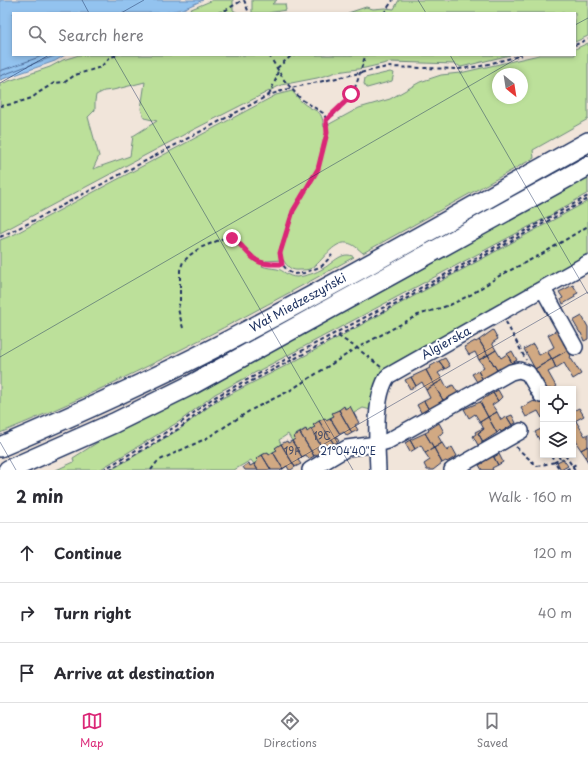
<!DOCTYPE html>
<meta charset="utf-8">
<style>
:root{--surface:#fff;--page:#f7f7f7;--text:#2b2b33;--muted:#7c7c81;--line:#e1e1e2;--accent:#db2777}
body{margin:0;font-family:"Playpen Sans",sans-serif;background:var(--page);color:var(--text)}
.controls{position:absolute;right:12px;bottom:12px;display:grid;overflow:hidden;border-radius:0px;box-shadow:0 2px 6px #0003}
.controls button{width:36px;height:36px;display:grid;place-items:center;padding:0;border:0;border-bottom:1px solid var(--line);background:var(--surface);color:var(--text);font:20px sans-serif}
.compass{position:absolute;left:492px;top:68px;width:36px;height:36px;border-radius:50%;background:var(--surface);box-shadow:0 2px 6px #0003;rotate:150deg}
.stop{position:absolute;width:12px;height:12px;margin:-9px;border:3px solid #db2777;border-radius:50%;background:#fff}
.stop.end{background:#db2777;border-color:#fff;box-shadow:0 1px 4px #0008}
.list{margin:0;padding:0;list-style:none}
h2{display:flex;justify-content:space-between;align-items:center;height:52px;margin:0;padding:0 16px;font-size:17px}
h2 small{font-size:13px;font-weight:400;color:var(--muted)}
.list li{display:grid;grid-template-columns:26px 1fr auto;gap:12px;align-items:center;box-sizing:border-box;height:60px;padding:0 16px;border-top:1px solid var(--line)}
.list b{display:block;font-size:15px;white-space:nowrap}
.list em{font-size:13px;font-style:normal;color:var(--muted)}
.icon{flex:none;width:22px;height:22px;fill:none;stroke:currentColor;stroke-width:2;stroke-linecap:round;stroke-linejoin:round}
.map{position:relative;flex:none;width:588px;height:470px;overflow:hidden}
.search{position:absolute;background:var(--surface);box-shadow:0 2px 6px #0003;left:12px;right:12px;top:12px;height:44px;display:flex;align-items:center;gap:10px;box-sizing:border-box;padding:0 14px;border-radius:0px;color:var(--muted);font-size:15px}
.sheet{height:232px;background:var(--surface)}
nav{display:flex;justify-content:space-around;align-items:center;box-sizing:border-box;height:56px;border-top:1px solid var(--line);background:var(--surface);font-size:11px;color:var(--muted)}
nav a{display:grid;justify-items:center;gap:2px}
nav .on{color:var(--accent)}
.map>svg:first-child{display:block}
.green{fill:#bce09a;stroke:#6c887c;fill-rule:evenodd}
.water{fill:#93c3ef;stroke:#6388b5}
.lines{fill:none;stroke-linecap:round;stroke-linejoin:round}
.shore{stroke:#4b6a98;stroke-width:1}
.building{fill:#d1a983;stroke:#1b2f5e}
.minor-casing{stroke:#1b2f5e;stroke-width:18}
.major-casing{stroke:#1b2f5e;stroke-width:22}
.path{stroke:#1b2f5e;stroke-width:2;stroke-dasharray:4 3;stroke-linecap:butt}
.minor{stroke:#fff;stroke-width:15}
.major{stroke:#fff;stroke-width:19}
.route{stroke:#db2777;stroke-width:5}
.ticks{fill:none;stroke:#1b2f5e;stroke-width:1;stroke-opacity:0.45}
.labels{text-anchor:middle;stroke-width:4;stroke-linejoin:round;paint-order:stroke}
.number-label{font-size:10px;fill:#484e67}
.street-label{font-size:12px;fill:#1b2f5e;stroke:#fff}
.ticks-label{font-size:10px;text-anchor:middle;fill:#1b2f5e;stroke:#fff;stroke-width:4;stroke-linejoin:round;paint-order:stroke}
</style>
<div class="map">
<svg width="588" height="470" viewBox="0 0 588 470">
<rect width="100%" height="100%" fill="#f1e5da"/>
<filter id="ink" filterUnits="userSpaceOnUse"><feTurbulence type="fractalNoise" baseFrequency=".025" numOctaves="2"/><feDisplacementMap in="SourceGraphic" scale="8" xChannelSelector="R" yChannelSelector="G"/><feConvolveMatrix kernelMatrix="1 2 1 2 8 2 1 2 1" color-interpolation-filters="sRGB"/></filter>
<g filter="url(#ink)">
<!-- green -->
<path class="green" d="M213 0H233V10L238 13H187L189 10Z
M252 0H277L272 4H285L286 10 267 13H252Z
M399 0H588V36L575 42V13H348L366 7 373 9 385 8 394 9Z
M588 43V119L533 150 534 158 363 253C358 249 354 244 347 243 333 241 322 262 312 268 308 270 304 270 300 270 291 271 288 267 283 260L266 261 262 266C267 268 271 268 277 269 284 270 287 277 297 277 306 276 316 273 324 268 333 263 343 250 354 257 239 321 122 383 0 433V240L15 234 276 95 292 91C296 95 299 100 303 103 317 114 321 107 324 127L359 108 390 99 420 82 441 75 460 73 539 55H575V49ZM498 74H522V98H498Z
M79 55H510L461 67 455 64 391 62 365 68 337 72 317 78 281 85 185 134 0 233V84L50 67 63 60ZM145 82 141 109 144 118 157 121 133 136 130 156 93 169 99 156 88 117 95 110V101L96 95 104 91 113 90Z
M390 72 394 73 392 81 367 88 364 84 365 78Z
M588 176V193L549 216 215 394 180 421 99 470H56L74 462 73 458 106 437 200 391 241 368Z
M588 201V254L535 285 394 363 386 370 374 395 371 396V410L363 408 354 413 344 407 333 413 334 416 326 420 325 418 313 425 315 427 307 432 305 429 294 436 295 439 292 441 288 434 279 440 281 444 275 448 277 450 269 455 267 452 256 459 258 461 254 464 251 460 234 470H111L180 429 215 402 297 360Z"/>
<!-- water -->
<path class="water" d="M0 0H203L183 9 163 13H13V55H65L55 61 0 80Z"/>
<g class="lines">
<!-- shore -->
<path class="shore" d="M0 71 45 55
M0 76 57 55"/>
</g>
<!-- building -->
<path class="building" d="M573 285 578 293 574 295 575 297 563 304 561 299 563 298 559 292Z
M582 316 588 327V339L584 341 581 333H580L573 321Z
M493 330 498 339 492 343 496 350 488 355 479 340Z
M557 330 564 342 563 343 568 350 552 359 547 351 554 347 548 335Z
M479 340 488 355 479 360 475 352 469 355 464 347 475 341 476 342Z
M533 344 539 355 547 351 552 359 535 369 524 349Z
M496 350 501 358 507 354 512 363 501 369 500 368 497 370 488 355Z
M568 350 571 356 570 357 581 374 573 379 564 363 556 368 552 359Z
M512 351 517 360 512 363 507 354Z
M488 355 497 370 483 380 478 371 484 367 479 360Z
M445 358 450 366 445 369 439 361Z
M552 359 556 368 548 372 557 388 547 389 535 369Z
M439 361 445 369 438 373 443 380 434 385 426 370 430 368 429 367Z
M426 370 434 385 426 390 422 382 416 386 411 377Z
M478 371 483 380 477 382 472 374Z
M411 377 416 386 410 389 405 380Z
M443 380 447 388 453 385 458 393 443 400 434 385Z
M434 385 443 400 439 403 440 404 429 410 424 401 430 398 426 390Z
M498 390 502 397 498 401 493 393Z
M493 393 498 401 492 405 497 412 488 417 480 402 483 400V399Z
M541 397 543 401V417L542 418 538 411 526 417 521 408 534 401V402Z
M424 401 429 410 422 414 417 405Z
M480 402 488 417 480 422 475 414 469 418 464 409Z
M344 406 345 409 350 406 359 423 355 425 358 430 352 433 339 410Z
M579 408 584 416 573 422V411Z
M339 410 352 433 347 436 344 432 340 434 330 418 334 416 332 413Z
M497 412 501 420 507 417 512 425 501 432 500 430 497 433 488 417Z
M512 415 516 423 512 425 507 417Z
M488 417 497 433 483 442 478 433 484 429 480 422Z
M325 418 326 420 330 418 340 434 336 437 339 441 334 444 319 421Z
M319 421 334 444 328 448 325 444 321 446 311 429 315 427 313 425Z
M576 421 585 436 588 434V446L581 450 577 444 578 443 573 436V422Z
M439 423 444 432 438 436 442 443 434 448 425 433 429 431 428 430Z
M483 428 484 429 478 433 483 442 478 445 473 436 476 434 475 432Z
M543 428V439L540 441 535 432Z
M306 429 307 432 311 429 321 446 317 448 320 453 314 456 300 433Z
M300 433 314 456 309 459 306 455 302 457 292 441 295 439 294 436Z
M425 433 434 448 425 453 421 445 415 449 410 440Z
M410 440 415 449 410 452 405 443Z
M287 441 288 443 292 441 302 457 298 460 301 464 295 467 281 444Z
M442 443 447 451 452 447 457 456 447 462 446 461 442 463 434 448Z
M281 444 295 467 291 470H289L287 466 283 469 273 452 277 450 275 448Z
M588 446V462L585 457H586L581 450Z
M434 448 442 463 433 470H427L424 464 430 460 425 453Z
M268 452 269 455 273 452 283 469 281 470H271L262 455Z
M499 454 503 462 498 465 494 457Z
M262 455 271 470H258L254 464 258 461 256 459Z
M493 456 498 465 492 468 493 470H482L479 465 483 463 482 462Z
M563 459 568 466 561 470 557 462Z
M249 463 250 466 254 464 258 470H245L243 467Z"/>
<g class="lines">
<!-- minor casing -->
<g class="minor-casing">
<path id="minor" d="M543 289 575 347
M310 470 347 448 377 444 388 441 511 372 519 370 528 373 541 395
M378 470C377 444 373 397 388 376L588 263
M452 470 521 431"/>
</g>
<!-- major casing -->
<g class="major-casing">
<path id="major" d="M0 447C75 415 148 382 220 345 345 280 466 210 588 142
M8 470 114 423 193 384 588 166"/>
</g>
<!-- path -->
<path class="path" d="M244 0 249 13
M218 13 226 10 243 0
M384 13 393 0
M575 45 588 39
M269 55 284 80 291 88 301 99 323 113 327 120V133L318 169 293 211 280 253 282 264 288 271 293 274 304 273 322 266 332 255
M277 68 291 56 298 55
M269 95 276 79 278 70
M0 106 13 104 32 98 38 93 54 83 65 82 75 75 101 67 110 57 118 55
M327 120C335 112 345 104 351 94 359 83 360 68 366 55
M0 237 31 222 254 103 269 95 291 88 387 67 459 69 481 66 522 55
M506 322 526 360
M183 328 178 309 180 301V270L183 262 190 255 200 248 224 238H232L238 242 257 261 270 264H282
M338 336 357 348 381 367
M516 447 537 466 555 462 560 470
M551 455 555 462 560 459 558 455
M565 455 575 470
M103 470 178 425 213 398 439 278 588 196
M109 470 180 428 215 400 338 336 588 199
M151 470 157 462 162 459 207 438 251 410 289 391 357 348 418 315 450 305 472 294 499 276 542 254 588 226
M566 470 578 463"/>
<!-- minor -->
<use href="#minor" class="minor"/>
<!-- major -->
<use href="#major" class="major"/>
</g>
</g>
<g class="lines" filter="url(#ink)">
<!-- route -->
<path class="route" d="M232 238C242 244 247 254 256 260 263 265 274 264 282 264L280 253 293 211 318 169 327 133 326 120 346 101 351 94"/>
</g>
<!-- ticks -->
<path class="ticks" d="M82 0 89 13M418 0 426 13M121 13 144 0M575 25 588 18M113 55 353 470M450 55 588 294M0 83 49 55M0 357 523 55M0 442 16 470M279 470 588 292"/>
<g class="labels">
<!-- number labels -->
<g class="number-label">
<text x="322" y="440">19C</text>
<text x="292" y="455">19F</text>
</g>
<!-- street labels -->
<g class="street-label">
<text transform="translate(298 303) rotate(-29)" y="4">Wał Miedzeszyński</text>
<text transform="translate(446 343) rotate(-29)" y="4">Algierska</text>
</g>
</g>
<g class="ticks-label">
<text x="348" y="455">21°04'40"E</text>
</g>
</svg>
<div class="controls">
<button><svg class="icon" aria-label="locate" viewBox="0 0 24 24"><circle cx="12" cy="12" r="6"/><path d="M12 2v4M12 18v4M2 12h4M18 12h4"/></svg></button>
<button><svg class="icon" aria-label="layers" viewBox="0 0 24 24"><path d="M12 4l9 5-9 5-9-5zM3 14l9 5 9-5"/></svg></button>
</div>
<svg class="compass" viewBox="-18 -18 36 36"><path d="M0-13l5 13h-10z" fill="#e53935"/><path d="M0 13l5-13h-10z" fill="#7c7c81"/></svg>
<div class="stop" style="left:351px;top:94px"></div>
<div class="stop end" style="left:232px;top:238px"></div>
<div class="search"><svg class="icon" aria-label="search" viewBox="0 0 24 24"><circle cx="10" cy="10" r="6"/><path d="M15 15l6 6"/></svg>Search here</div>
</div>
<section class="sheet">
<h2>2 min<small>Walk · 160 m</small></h2>
<ul class="list">
<li><svg class="icon" aria-label="ahead" viewBox="0 0 24 24"><path d="M12 20V5M6 11l6-6 6 6"/></svg><div><b>Continue</b></div><em>120 m</em></li>
<li><svg class="icon" aria-label="right" viewBox="0 0 24 24"><path d="M7 20v-9h11M14 6l5 5-5 5"/></svg><div><b>Turn right</b></div><em>40 m</em></li>
<li><svg class="icon" aria-label="arrive" viewBox="0 0 24 24"><path d="M6 21V4h12l-3 4 3 4H6"/></svg><div><b>Arrive at destination</b></div></li>
</ul>
</section>
<nav>
<a class="on"><svg class="icon" aria-label="map" viewBox="0 0 24 24"><path d="M3 6l6-2 6 2 6-2v14l-6 2-6-2-6 2zM9 4v14M15 6v14"/></svg>Map</a>
<a><svg class="icon" aria-label="directions" viewBox="0 0 24 24"><path d="M12 3l9 9-9 9-9-9zM9 14v-3h6M13 9l2 2-2 2"/></svg>Directions</a>
<a><svg class="icon" aria-label="saved" viewBox="0 0 24 24"><path d="M7 4h10v16l-5-4-5 4z"/></svg>Saved</a>
</nav>
